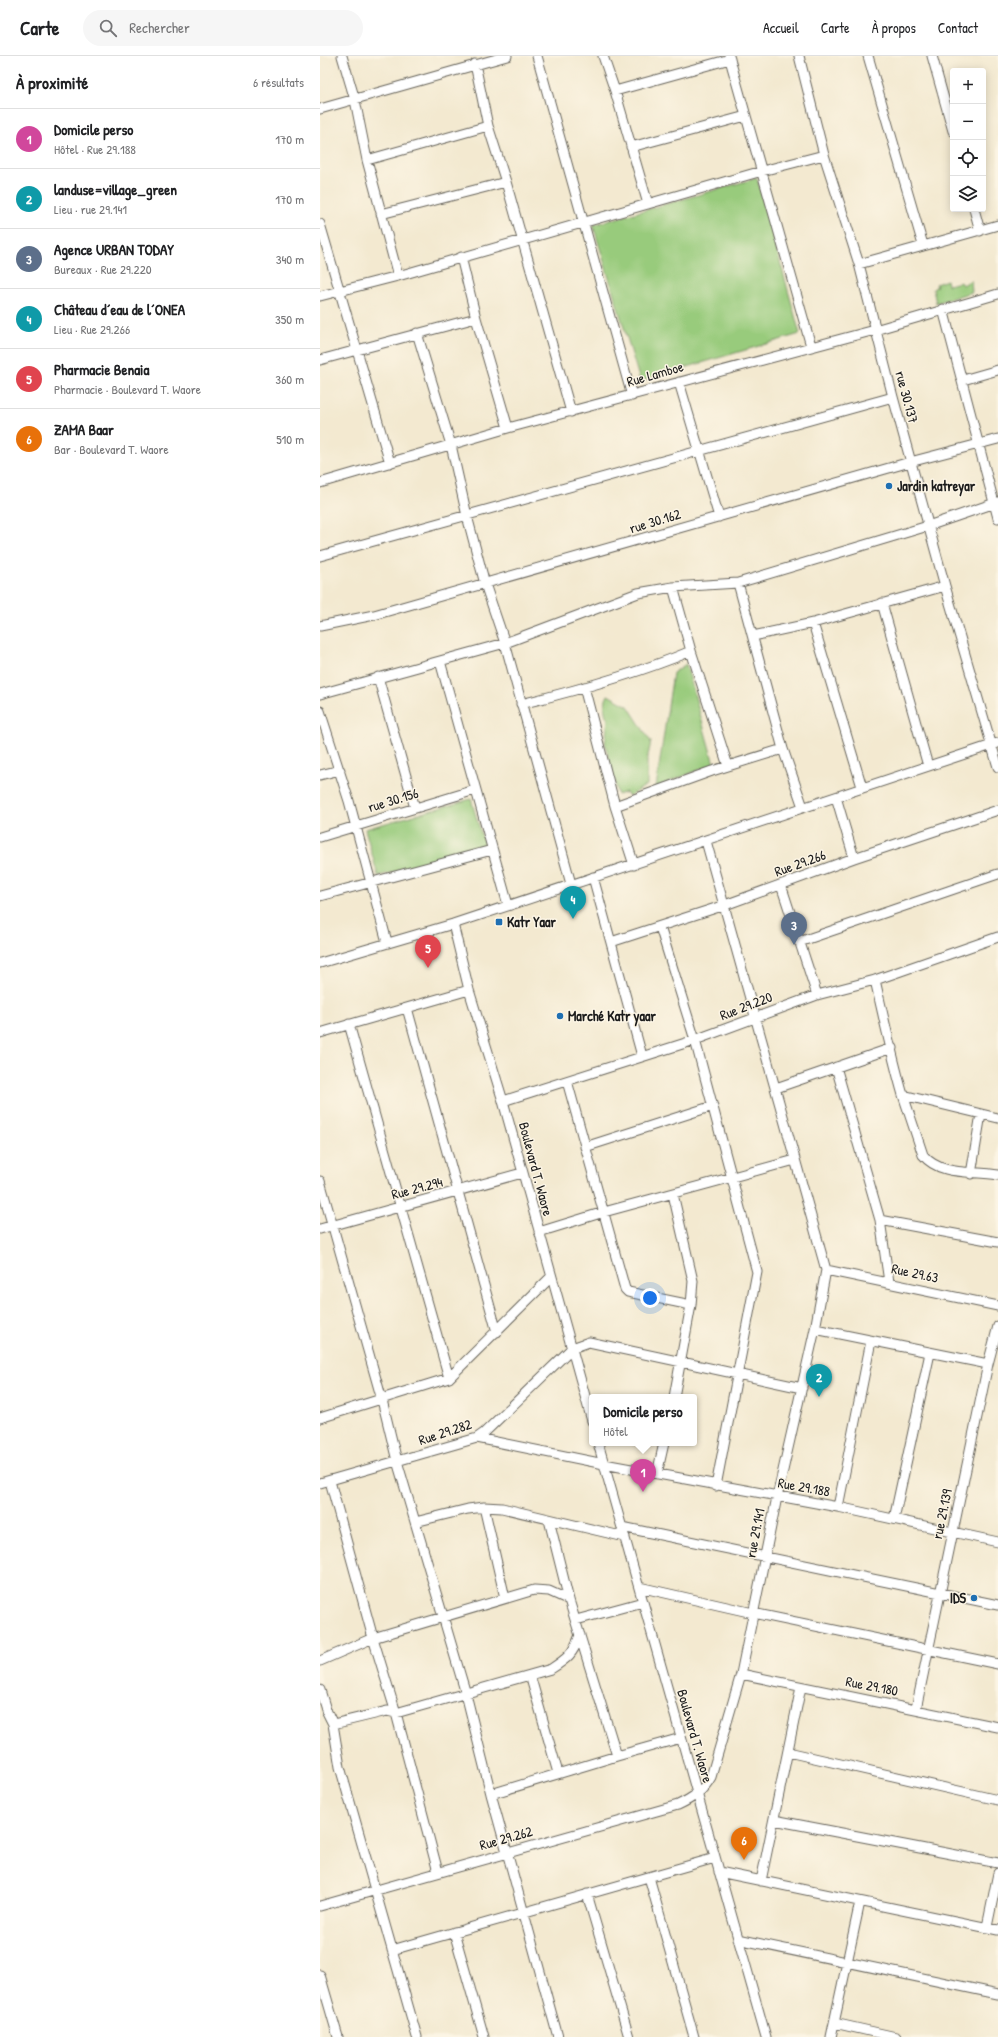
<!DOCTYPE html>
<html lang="fr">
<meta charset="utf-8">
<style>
:root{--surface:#fff;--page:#f6f6f6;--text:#202124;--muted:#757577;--line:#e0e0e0;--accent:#1f6fb2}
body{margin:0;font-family:"Patrick Hand",sans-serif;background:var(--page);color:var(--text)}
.controls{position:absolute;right:12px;top:12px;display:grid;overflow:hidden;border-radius:4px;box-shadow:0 2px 10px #0003}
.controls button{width:36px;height:36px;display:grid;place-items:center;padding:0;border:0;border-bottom:1px solid var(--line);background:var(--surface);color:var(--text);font:20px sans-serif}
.you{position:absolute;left:330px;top:1242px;width:14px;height:14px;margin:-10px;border:3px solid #fff;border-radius:50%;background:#1a73e8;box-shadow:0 0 0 6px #1a73e833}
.badge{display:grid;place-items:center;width:26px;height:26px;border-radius:50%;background:var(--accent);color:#fff;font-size:13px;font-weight:700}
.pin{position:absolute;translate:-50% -33px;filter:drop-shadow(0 1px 2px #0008)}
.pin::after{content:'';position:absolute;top:21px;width:14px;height:12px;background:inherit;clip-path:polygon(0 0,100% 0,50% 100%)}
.popup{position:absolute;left:269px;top:1338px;width:108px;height:52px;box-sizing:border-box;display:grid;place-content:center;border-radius:4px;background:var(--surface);filter:drop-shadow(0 1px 3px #0005);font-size:13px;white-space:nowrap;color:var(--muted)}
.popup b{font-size:15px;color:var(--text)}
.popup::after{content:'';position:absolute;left:50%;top:100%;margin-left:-8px;border:8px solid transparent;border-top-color:var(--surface)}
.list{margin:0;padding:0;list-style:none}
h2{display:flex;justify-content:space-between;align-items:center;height:52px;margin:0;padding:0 16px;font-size:17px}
h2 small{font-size:13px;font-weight:400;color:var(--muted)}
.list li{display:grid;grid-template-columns:26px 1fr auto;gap:12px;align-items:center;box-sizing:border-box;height:60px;padding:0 16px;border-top:1px solid var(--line)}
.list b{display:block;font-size:15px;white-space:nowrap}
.list p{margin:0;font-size:13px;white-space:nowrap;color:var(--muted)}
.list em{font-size:13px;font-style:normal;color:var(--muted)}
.icon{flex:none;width:22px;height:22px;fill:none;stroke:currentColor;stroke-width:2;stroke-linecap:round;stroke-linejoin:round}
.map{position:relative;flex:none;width:678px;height:1981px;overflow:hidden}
header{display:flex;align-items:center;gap:24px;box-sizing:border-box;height:56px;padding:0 20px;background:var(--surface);border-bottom:1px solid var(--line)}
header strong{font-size:19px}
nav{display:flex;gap:22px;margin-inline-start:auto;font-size:14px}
.search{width:280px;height:36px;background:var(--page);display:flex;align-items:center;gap:10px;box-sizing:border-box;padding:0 14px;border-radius:22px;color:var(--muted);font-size:15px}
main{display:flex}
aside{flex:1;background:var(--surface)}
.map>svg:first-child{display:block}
.green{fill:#98cb7b;stroke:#5a744c}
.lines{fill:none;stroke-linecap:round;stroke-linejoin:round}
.minor-casing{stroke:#67645b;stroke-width:11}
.minor{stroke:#fff;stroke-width:9}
.poi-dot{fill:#1f6fb2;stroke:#fcf5e5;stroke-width:1.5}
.labels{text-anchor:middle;stroke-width:3;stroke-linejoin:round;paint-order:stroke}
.street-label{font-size:14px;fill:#1c1c1c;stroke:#fcf5e5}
.poi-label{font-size:14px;font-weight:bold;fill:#1c1c1c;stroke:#fcf5e5;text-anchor:start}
</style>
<header>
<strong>Carte</strong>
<div class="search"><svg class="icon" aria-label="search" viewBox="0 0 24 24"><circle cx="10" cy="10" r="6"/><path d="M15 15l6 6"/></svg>Rechercher</div>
<nav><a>Accueil</a><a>Carte</a><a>À propos</a><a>Contact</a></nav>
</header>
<main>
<aside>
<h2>À proximité<small>6 résultats</small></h2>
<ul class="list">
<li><span class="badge" style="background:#d1479c">1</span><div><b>Domicile perso</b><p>Hôtel · Rue 29.188</p></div><em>170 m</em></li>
<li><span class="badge" style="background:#0f9aa8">2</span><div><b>landuse=village_green</b><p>Lieu · rue 29.141</p></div><em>170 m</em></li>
<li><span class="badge" style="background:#5c6f8a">3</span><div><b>Agence URBAN TODAY</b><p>Bureaux · Rue 29.220</p></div><em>340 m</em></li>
<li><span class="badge" style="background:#0f9aa8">4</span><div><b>Château d´eau de l´ONEA</b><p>Lieu · Rue 29.266</p></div><em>350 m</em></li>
<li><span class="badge" style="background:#e0444e">5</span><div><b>Pharmacie Benaia</b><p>Pharmacie · Boulevard T. Waore</p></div><em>360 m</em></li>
<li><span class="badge" style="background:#e8710a">6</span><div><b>ZAMA Baar</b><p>Bar · Boulevard T. Waore</p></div><em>510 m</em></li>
</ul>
</aside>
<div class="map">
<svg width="678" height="1981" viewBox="0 0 678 1981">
<rect width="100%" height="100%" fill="#fcf5e5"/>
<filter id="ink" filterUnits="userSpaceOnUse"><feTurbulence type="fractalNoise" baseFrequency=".025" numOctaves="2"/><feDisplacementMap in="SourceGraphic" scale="8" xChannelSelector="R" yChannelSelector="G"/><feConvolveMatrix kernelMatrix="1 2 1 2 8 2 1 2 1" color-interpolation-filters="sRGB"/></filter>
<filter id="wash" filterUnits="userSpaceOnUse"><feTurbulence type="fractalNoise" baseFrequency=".012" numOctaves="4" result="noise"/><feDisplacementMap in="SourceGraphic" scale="16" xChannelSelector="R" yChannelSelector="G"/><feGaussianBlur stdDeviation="0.9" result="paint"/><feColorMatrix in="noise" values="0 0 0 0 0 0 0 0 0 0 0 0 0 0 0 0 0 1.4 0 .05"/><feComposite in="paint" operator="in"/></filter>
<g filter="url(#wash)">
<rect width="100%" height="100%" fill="#f3e9d0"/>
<!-- green -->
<path class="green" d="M437 122 480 278 320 325 273 169Z
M627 224 628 229 641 226 643 229 651 224 652 236 616 247 613 233 617 230 616 228Z
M366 608 394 708 336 731 353 617Z
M288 639 308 650 331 686 327 704V729L309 740 306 736 298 739 285 687 288 663C283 657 284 646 288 639Z
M151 743 166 794 58 820 45 773Z"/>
</g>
<g filter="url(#ink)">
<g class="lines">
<!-- minor casing -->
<g class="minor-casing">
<path id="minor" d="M22 0 35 44 47 104 78 220
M217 0 312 340
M283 0 295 35 328 148
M409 0 491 290
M479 0 504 99 539 208 573 341 625 530 678 711
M548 0 603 189
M612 0 633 75
M155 8 168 70 186 126 251 356
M295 35 410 3
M0 53 187 0
M311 91 426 60
M47 104 168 70
M654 153 660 175
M61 158 186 126
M0 168 70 407
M141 201 156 262 188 372
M539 208 678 169
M0 240 78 220 442 115 504 99
M623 253 678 462
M97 277 131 389 147 460 165 528 185 587 251 828
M0 304 156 262
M643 324 678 314
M359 326 399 461
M0 427 188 372 555 274 678 238
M0 500 573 341
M418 527 463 693 483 751
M353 531 371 595 408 710
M562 547 608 710
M493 567 542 731
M0 570 54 559 590 406 678 383
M433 580 493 567 625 530
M120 605 188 849
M58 621 95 752
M264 631 295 750 314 809
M0 638 185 587 318 537 353 531 418 527 608 470 678 446
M201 648C258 634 317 618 371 595
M0 655 29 745 67 886
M0 719 20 714
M516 741 534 802
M295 750 392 715 463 693
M0 781 155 734
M273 821 322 1000
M461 829 497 939
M0 840 172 794
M133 868 149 934 183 1045 272 1365
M340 871 375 984 437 1216 396 1430
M291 886 405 849 534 802 678 754
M479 886 678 818
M0 907 133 868 678 687
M555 924C564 963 572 1001 583 1039L678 1062
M87 952 177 1276
M29 968 129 1322
M0 977 149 934
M516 1011 560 1164 569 1226
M247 1025 305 1233 308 1236 371 1249
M456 1032 572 992
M583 1039 603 1099C621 1121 653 1114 678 1119
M183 1045 375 984 497 939 555 924 678 881
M265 1091 393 1050
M651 1118 661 1058
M0 1125 62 1344 77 1405 146 1638 171 1738 238 1981
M353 1138 373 1225 371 1249 354 1341
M560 1164 678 1186
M0 1173 202 1117
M219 1176 284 1156 475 1104
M506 1214 678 1250
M495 1273 668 1308
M0 1362 129 1322 231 1221
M157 1382 284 1408 518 1451 678 1486
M278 1387 446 1981
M337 1418 344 1387
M10 1425 53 1582 76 1657 118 1816
M0 1427 157 1382 164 1377 252 1292 269 1286 482 1332
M164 1451 185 1542
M518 1451 551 1285
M574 1463 610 1297
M229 1464 249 1544 297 1700
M95 1466 148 1453 164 1451 182 1452 305 1481
M302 1471 678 1549
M319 1531 433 1557 678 1608
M256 1564 323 1546
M0 1605 53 1582 214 1534 229 1535 249 1544
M421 1618 678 1671
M210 1619 238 1717
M0 1634 6 1654 13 1668 20 1711 97 1981
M596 1653 668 1308 678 1270
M13 1668 67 1655 76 1657 231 1613C248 1602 253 1598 260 1579
M468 1696 678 1744
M171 1738 297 1700 361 1682
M454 1764 678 1807
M399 1816 678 1874
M329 1821 374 1981
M441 1825 481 1631
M267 1838 309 1981
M0 1850 358 1749C373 1742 383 1735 391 1721L421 1618 457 1441 495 1273 506 1214 386 785
M667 1871 678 1817
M134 1876 164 1981
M418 1883 678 1938
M72 1894 395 1802
M0 1919 18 1981
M514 1967 576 1981
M511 1981 540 1846"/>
</g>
<!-- minor -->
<use href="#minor" class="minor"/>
</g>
</g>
<!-- markers -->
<g class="poi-dot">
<circle cx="569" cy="430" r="4"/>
<rect x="175" y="862" width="8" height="8" rx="2"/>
<circle cx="240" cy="960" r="4"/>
<circle cx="654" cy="1542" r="4"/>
</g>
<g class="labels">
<!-- street labels -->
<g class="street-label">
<text transform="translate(335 318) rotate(-16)" y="5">Rue Lamboe</text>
<text transform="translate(587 341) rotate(75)" y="5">rue 30.137</text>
<text transform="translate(335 465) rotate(-17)" y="5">rue 30.162</text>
<text transform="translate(73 744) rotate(-17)" y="5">rue 30.156</text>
<text transform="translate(480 807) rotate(-20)" y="5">Rue 29.266</text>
<text transform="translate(426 950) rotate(-21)" y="5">Rue 29.220</text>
<text transform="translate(216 1113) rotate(75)" y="5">Boulevard T. Waore</text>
<text transform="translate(97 1132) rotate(-15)" y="5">Rue 29.294</text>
<text transform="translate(595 1217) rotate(12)" y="5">Rue 29.63</text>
<text transform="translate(125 1376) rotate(-18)" y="5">Rue 29.282</text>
<text transform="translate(484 1431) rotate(10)" y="5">Rue 29.188</text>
<text transform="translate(622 1458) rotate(-78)" y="5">rue 29.139</text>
<text transform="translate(435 1477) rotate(-79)" y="5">rue 29.141</text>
<text transform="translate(552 1630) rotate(11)" y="5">Rue 29.180</text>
<text transform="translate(375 1680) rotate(74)" y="5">Boulevard T. Waore</text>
<text transform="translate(186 1782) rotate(-16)" y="5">Rue 29.262</text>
</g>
<!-- poi labels -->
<g class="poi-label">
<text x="577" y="435">Jardin katreyar</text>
<text x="187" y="871">Katr Yaar</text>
<text x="248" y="965">Marché Katr yaar</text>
<text x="646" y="1547" text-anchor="end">IDS</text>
</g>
</g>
</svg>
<div class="controls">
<button>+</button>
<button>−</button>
<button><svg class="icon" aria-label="locate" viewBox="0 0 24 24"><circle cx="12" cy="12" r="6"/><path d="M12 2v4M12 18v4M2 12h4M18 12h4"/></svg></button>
<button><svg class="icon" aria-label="layers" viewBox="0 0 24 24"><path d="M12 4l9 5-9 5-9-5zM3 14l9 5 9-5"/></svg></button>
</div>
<div class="you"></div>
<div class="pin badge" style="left:323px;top:1436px;background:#d1479c">1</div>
<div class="popup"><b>Domicile perso</b>Hôtel</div>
<div class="pin badge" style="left:499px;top:1341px;background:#0f9aa8">2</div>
<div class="pin badge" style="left:474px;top:889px;background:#5c6f8a">3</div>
<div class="pin badge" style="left:253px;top:863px;background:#0f9aa8">4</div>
<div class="pin badge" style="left:108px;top:912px;background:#e0444e">5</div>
<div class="pin badge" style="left:424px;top:1804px;background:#e8710a">6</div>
</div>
</main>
